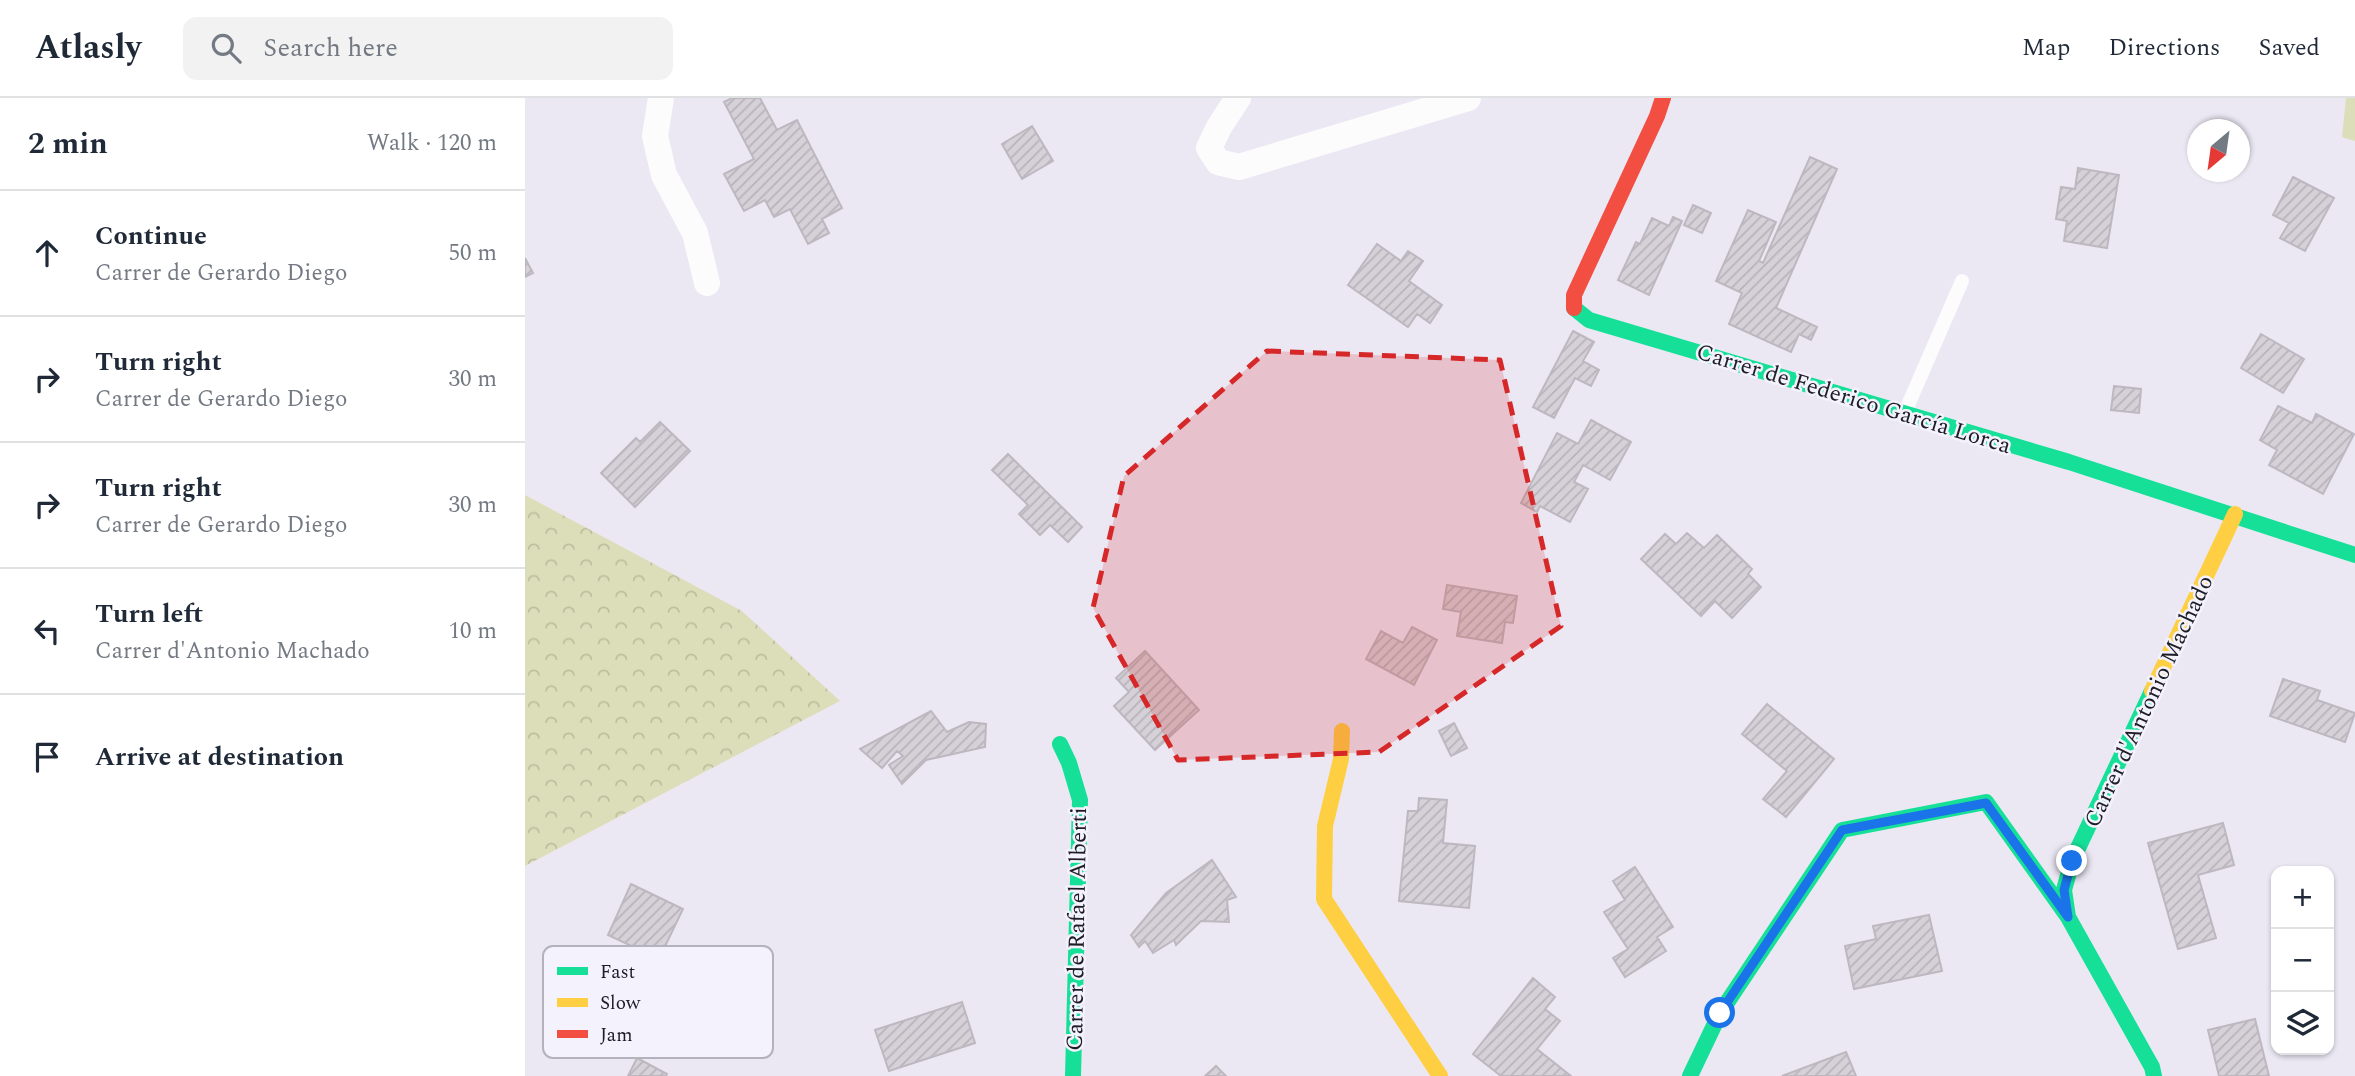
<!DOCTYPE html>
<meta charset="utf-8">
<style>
:root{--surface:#fff;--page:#f2f2f3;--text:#1f2937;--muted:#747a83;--line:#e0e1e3}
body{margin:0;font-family:Spectral,serif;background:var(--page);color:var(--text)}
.controls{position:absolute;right:21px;bottom:21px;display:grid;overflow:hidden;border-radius:14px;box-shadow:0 2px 5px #0004}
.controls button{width:63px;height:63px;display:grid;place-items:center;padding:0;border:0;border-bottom:2px solid var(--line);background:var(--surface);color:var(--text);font:35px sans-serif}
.compass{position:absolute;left:1662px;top:21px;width:63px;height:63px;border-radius:50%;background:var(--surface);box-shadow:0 2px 5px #0004;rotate:209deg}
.stop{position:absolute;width:21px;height:21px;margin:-16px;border:5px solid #1a73e8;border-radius:50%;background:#fff}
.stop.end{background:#1a73e8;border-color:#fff;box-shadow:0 2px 7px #0008}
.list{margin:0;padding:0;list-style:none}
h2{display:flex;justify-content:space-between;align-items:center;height:91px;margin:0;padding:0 28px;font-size:30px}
h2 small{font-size:23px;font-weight:400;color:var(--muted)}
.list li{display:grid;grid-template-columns:46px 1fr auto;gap:21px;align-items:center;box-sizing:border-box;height:126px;padding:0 28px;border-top:2px solid var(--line)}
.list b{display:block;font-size:26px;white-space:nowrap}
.list p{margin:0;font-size:23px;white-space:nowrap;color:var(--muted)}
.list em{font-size:23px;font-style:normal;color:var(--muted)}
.icon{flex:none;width:38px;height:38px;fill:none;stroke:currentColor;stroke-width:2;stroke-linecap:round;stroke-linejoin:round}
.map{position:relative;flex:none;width:1830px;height:978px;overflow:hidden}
header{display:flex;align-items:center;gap:42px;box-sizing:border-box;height:98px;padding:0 35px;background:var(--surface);border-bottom:2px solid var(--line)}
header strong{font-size:33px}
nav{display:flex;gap:38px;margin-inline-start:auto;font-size:24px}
.search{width:490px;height:63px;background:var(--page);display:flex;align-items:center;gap:18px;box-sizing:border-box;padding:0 24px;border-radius:14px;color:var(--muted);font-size:26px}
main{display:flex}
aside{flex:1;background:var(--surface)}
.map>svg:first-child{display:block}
.forest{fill:url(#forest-crowns)}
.park{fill:#dcdeb9}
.building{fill:url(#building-hatch);stroke:#bdb8c0;stroke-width:2}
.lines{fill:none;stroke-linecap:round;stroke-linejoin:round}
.lane{stroke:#fcfcfd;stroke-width:14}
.street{stroke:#fcfcfd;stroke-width:26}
.fast{stroke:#16e098;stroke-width:16}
.slow{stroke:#ffcf43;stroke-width:16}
.jam{stroke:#f24e42;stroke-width:16}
.route{stroke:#1a73e8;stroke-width:9}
.marked{fill:#d62828;fill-opacity:0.2;stroke:#d62828;stroke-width:5;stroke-dasharray:14 9;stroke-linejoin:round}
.labels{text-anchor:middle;stroke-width:5;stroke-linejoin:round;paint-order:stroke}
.street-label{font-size:23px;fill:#1e1c25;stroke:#f4f2fc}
.key{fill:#f4f2fc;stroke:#b4b2bc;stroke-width:2}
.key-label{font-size:19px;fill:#1e1c25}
</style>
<header>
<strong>Atlasly</strong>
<div class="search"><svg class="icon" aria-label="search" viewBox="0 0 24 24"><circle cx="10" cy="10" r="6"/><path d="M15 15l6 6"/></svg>Search here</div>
<nav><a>Map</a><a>Directions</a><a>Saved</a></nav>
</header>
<main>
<aside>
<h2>2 min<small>Walk · 120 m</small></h2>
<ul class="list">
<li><svg class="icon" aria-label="ahead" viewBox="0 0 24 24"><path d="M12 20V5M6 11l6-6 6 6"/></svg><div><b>Continue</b><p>Carrer de Gerardo Diego</p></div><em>50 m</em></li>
<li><svg class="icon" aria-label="right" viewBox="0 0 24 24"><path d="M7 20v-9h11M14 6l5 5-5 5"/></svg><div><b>Turn right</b><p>Carrer de Gerardo Diego</p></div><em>30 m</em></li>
<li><svg class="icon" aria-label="right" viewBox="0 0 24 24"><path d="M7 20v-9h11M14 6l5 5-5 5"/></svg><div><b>Turn right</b><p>Carrer de Gerardo Diego</p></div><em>30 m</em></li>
<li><svg class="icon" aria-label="left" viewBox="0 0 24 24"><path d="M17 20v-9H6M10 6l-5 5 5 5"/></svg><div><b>Turn left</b><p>Carrer d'Antonio Machado</p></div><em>10 m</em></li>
<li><svg class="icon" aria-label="arrive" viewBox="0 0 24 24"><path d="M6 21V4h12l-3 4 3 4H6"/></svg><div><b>Arrive at destination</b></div></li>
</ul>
</aside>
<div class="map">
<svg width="1830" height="978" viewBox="0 0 1830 978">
<defs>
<pattern id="forest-crowns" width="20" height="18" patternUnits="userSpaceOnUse" patternTransform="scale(1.75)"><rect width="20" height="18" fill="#dcdeb9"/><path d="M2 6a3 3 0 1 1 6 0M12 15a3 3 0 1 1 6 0" fill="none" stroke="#bcbe9f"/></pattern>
<pattern id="building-hatch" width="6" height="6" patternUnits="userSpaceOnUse" patternTransform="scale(1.75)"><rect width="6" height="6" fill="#d6d1d8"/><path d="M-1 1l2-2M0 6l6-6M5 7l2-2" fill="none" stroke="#b7b3b9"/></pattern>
</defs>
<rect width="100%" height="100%" fill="#ebe8f4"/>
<!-- forest -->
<path class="forest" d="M0 397 217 513 315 603 0 768Z"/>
<!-- park -->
<path class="park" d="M1821 0H1830V43L1817 39Z"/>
<!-- building -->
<path class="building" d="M207 0H235L252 32 272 22 317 110 297 121 304 135 283 146 265 111 249 119 240 102 219 113 199 76 229 61 199 4Z
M507 28 528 63 497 81 477 46Z
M1285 59 1312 71 1251 210 1292 229 1286 242 1274 236 1266 254 1204 226 1217 195 1191 183 1223 112 1251 124 1234 163 1238 165Z
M1553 70 1594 77 1582 150 1539 143 1542 123 1531 121 1536 89 1550 91Z
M1768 79 1809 100 1780 153 1755 140 1764 125 1748 117Z
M1168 107 1186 115 1177 135 1159 127Z
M1148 119 1157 123 1124 197 1093 182 1111 144 1115 146 1127 120 1144 128Z
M852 146 876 163 883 153 898 163 884 183 917 207 905 225 892 216 883 229 823 187Z
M0 160 8 175 0 179Z
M1048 233 1069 244 1058 263 1074 272 1066 288 1050 280 1029 320 1008 309Z
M1736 236 1779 261 1758 295 1716 270Z
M1589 288 1616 291 1614 315 1586 312Z
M1753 308 1787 325 1791 316 1829 336 1798 396 1744 367 1752 352 1735 342Z
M1066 322 1106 344 1085 382 1058 367 1049 384 1063 391 1045 424 1015 408 1012 414 996 405 1032 335 1053 346Z
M135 324 165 353 110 409 76 375 111 340 115 344Z
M483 356 557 429 543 444 525 427 515 437 494 416 503 407 467 372Z
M1162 435 1179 450 1192 437 1227 471 1223 476 1236 489 1207 520 1190 503 1176 518 1116 461 1140 436 1151 446Z
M922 487 992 498 988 525 980 524 977 545 932 538 936 514 918 511Z
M887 529 912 542 889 587 841 561 856 533 878 545Z
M620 553 674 612 630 652 589 608 604 594 591 580Z
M1758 581 1795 593 1792 602 1830 615 1820 644 1745 618Z
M1242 606 1309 661 1261 719 1238 701 1262 673 1217 636Z
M406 613 422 634 444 624 461 626 460 649 401 662 377 686 364 667 378 658 372 653 357 670 335 651Z
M929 625 942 650 926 658 914 633Z
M894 700 922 702 918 745 950 748 944 810 874 803 883 713H893Z
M1698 725 1709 767 1673 777 1691 840 1653 851 1623 745Z
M687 762 711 799 702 802 704 824 676 823 651 847 649 842 628 855 620 843 614 849 606 837 641 795Z
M1110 769 1148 829 1132 839 1141 853 1100 879 1088 860 1103 851 1079 814 1100 802 1088 783Z
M106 786 158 811 134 861 83 837Z
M1404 817 1417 873 1329 891 1320 848 1351 841 1348 828Z
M1008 880 1030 899 1020 911 1035 923 1012 951 1046 978H976L948 956Z
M437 904 450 945 364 973 350 932Z
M1730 921 1744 978H1694L1683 932Z
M1321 954 1331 978H1257Z
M112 960 142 976 141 978H103Z
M691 968 701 978H680Z"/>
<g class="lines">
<!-- lane -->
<path class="lane" d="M1380 314 1437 183"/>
<!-- street -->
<path class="street" d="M136 0 130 38 139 77 170 135 182 185
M713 0 694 29 684 50 693 64 714 69 943 0"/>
<!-- fast -->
<path class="fast" d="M1049 210 1064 222 1544 364 1830 457
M1627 593 1547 763 1539 792 1543 819 1627 969 1629 978
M535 646 544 665 555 702 548 978
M1165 978 1195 915 1317 732 1461 704 1543 819"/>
<!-- slow -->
<path class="slow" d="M1627 593 1710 416
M817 633 816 661 800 728 799 801 915 978"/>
<!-- jam -->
<path class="jam" d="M1049 210V197L1132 18 1138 0"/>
</g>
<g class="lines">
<!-- route -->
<path class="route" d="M1195 915 1317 732 1461 705 1543 819 1539 792 1547 763"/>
</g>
<!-- marked area -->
<path class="marked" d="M742 253 975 262 1036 528 854 654 653 662 568 510 599 378Z"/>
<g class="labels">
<!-- street labels -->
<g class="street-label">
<text transform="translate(1329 300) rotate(17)" y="8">Carrer de Federico García Lorca</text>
<text transform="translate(1623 603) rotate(-65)" y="8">Carrer d'Antonio Machado</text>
<text transform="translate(551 831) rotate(-89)" y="8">Carrer de Rafael Alberti</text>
</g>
</g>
<!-- legend -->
<rect x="18" y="848" width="230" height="112" rx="10" class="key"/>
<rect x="32" y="869" width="31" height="8" fill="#16e098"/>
<rect x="32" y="900" width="31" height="9" fill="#ffcf43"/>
<rect x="32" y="932" width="31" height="8" fill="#f24e42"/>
<g class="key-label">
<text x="75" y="880">Fast</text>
<text x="75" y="911">Slow</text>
<text x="75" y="943">Jam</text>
</g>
</svg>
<div class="controls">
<button>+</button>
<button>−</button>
<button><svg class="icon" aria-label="layers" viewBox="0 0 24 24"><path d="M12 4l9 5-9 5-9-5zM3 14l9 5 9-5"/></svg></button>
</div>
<svg class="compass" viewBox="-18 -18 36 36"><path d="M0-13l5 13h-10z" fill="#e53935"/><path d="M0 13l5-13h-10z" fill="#747a83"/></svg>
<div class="stop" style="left:1195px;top:915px"></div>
<div class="stop end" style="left:1547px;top:763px"></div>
</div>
</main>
